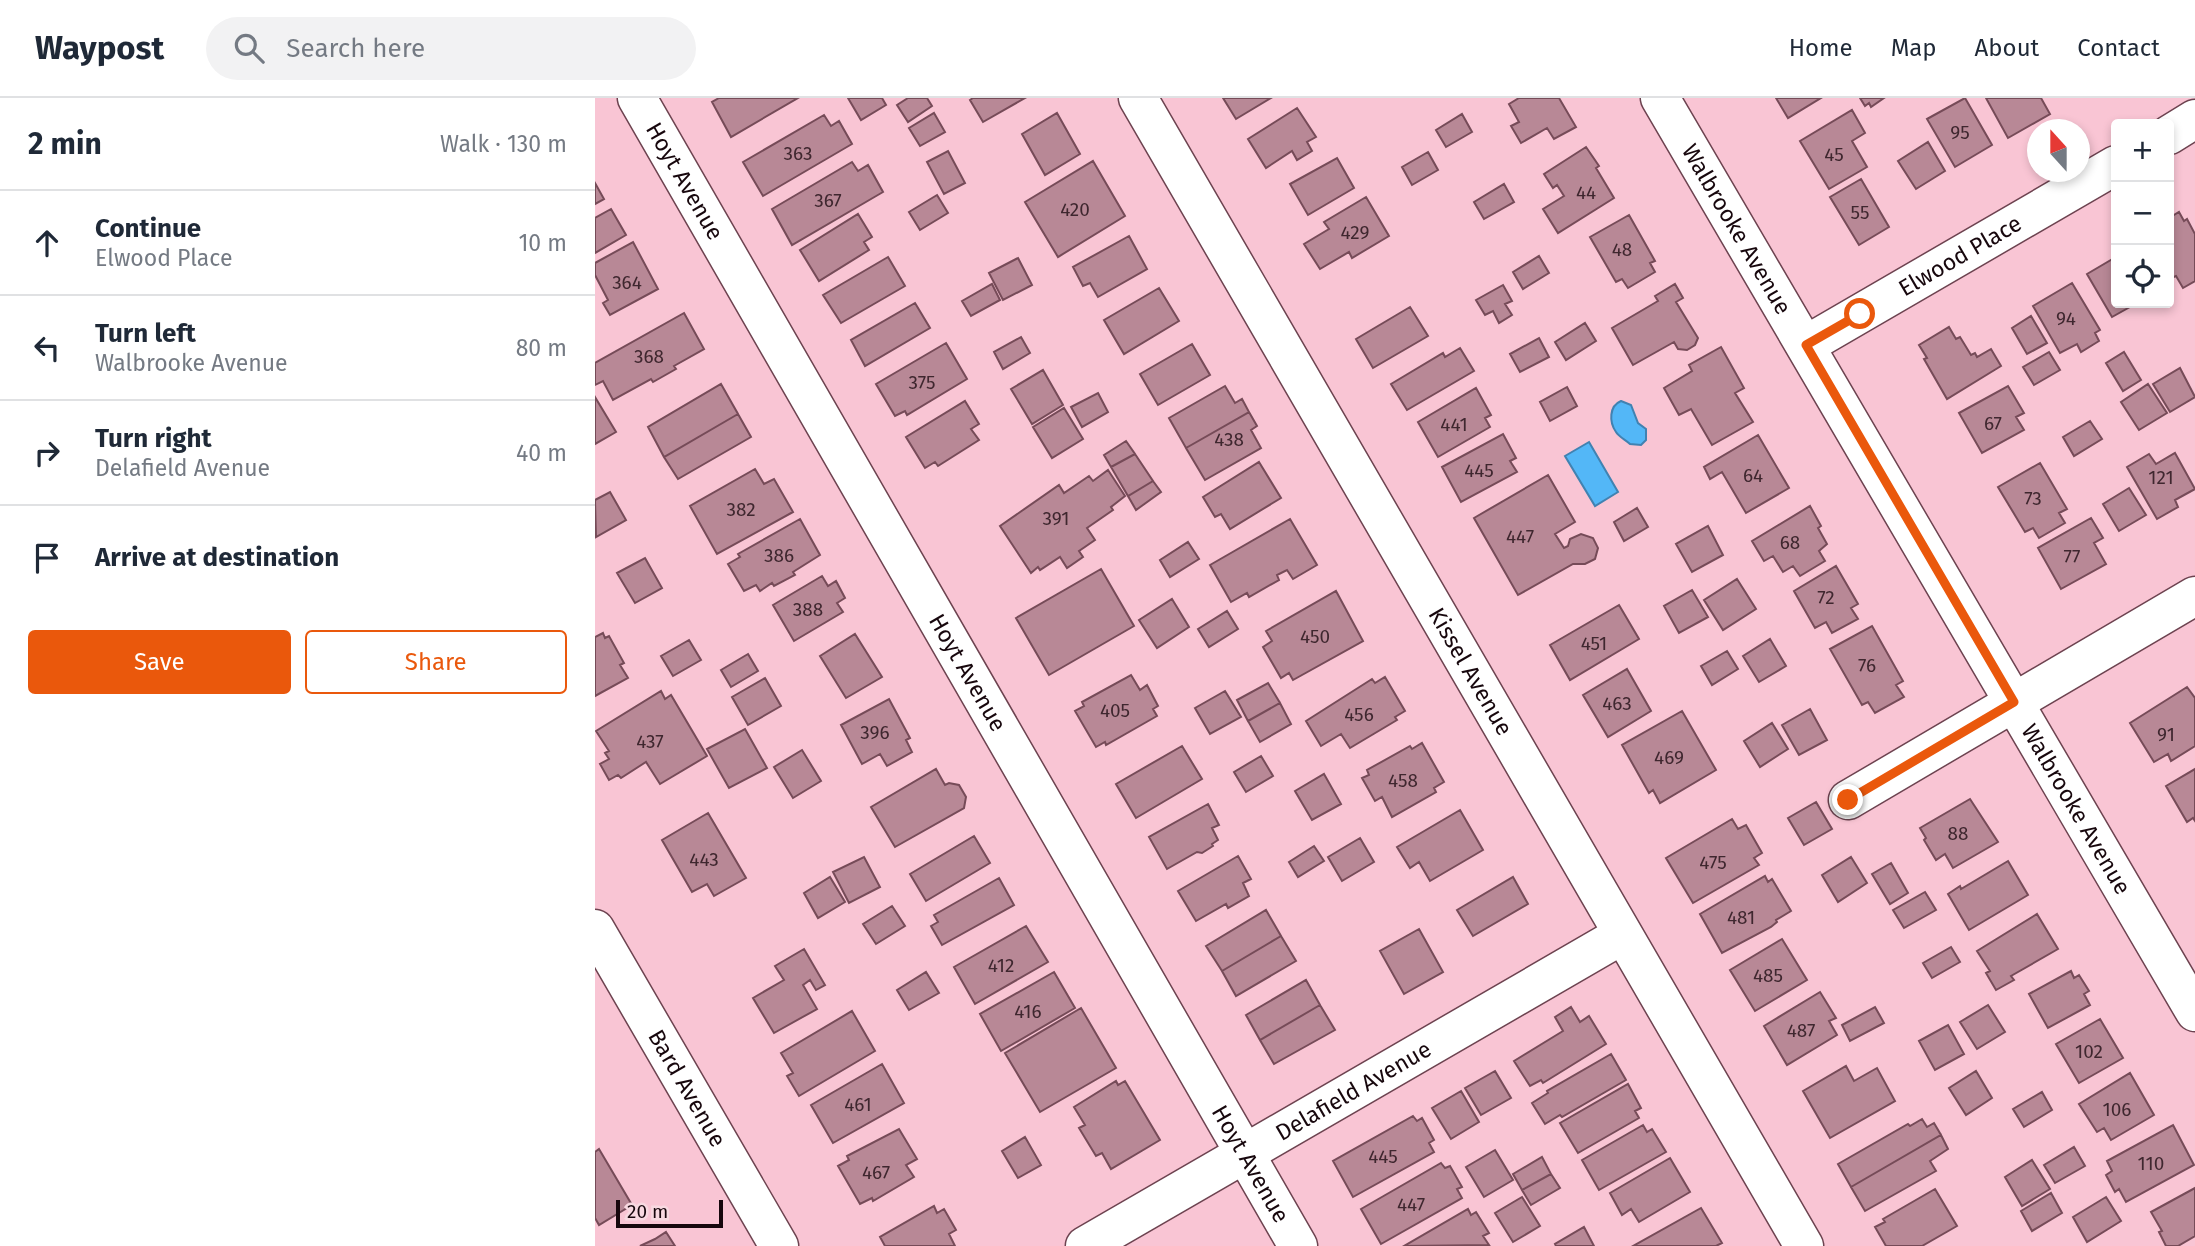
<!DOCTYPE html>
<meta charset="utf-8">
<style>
:root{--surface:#fff;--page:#f2f2f3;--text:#1f2937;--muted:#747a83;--line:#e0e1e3;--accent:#ea580c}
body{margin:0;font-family:"Fira Sans",sans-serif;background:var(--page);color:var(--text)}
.controls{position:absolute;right:21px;top:21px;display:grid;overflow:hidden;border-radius:7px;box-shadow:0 4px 10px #0003}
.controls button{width:63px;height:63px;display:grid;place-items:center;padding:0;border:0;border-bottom:2px solid var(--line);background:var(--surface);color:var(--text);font:35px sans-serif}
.compass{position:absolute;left:1432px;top:21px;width:63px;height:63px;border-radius:50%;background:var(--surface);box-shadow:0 4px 10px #0003;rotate:339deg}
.scale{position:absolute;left:21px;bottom:18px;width:107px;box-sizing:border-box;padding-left:7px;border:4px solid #17070d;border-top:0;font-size:19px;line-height:24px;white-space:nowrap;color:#17070d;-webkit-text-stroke:5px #f8d9e1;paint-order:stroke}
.stop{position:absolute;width:21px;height:21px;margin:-16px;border:5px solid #ea580c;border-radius:50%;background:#fff}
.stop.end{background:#ea580c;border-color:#fff;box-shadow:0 2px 7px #0008}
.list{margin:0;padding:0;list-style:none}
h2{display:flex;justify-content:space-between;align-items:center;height:91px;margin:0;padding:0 28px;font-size:30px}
h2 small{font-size:23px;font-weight:400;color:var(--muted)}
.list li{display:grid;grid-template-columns:46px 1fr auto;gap:21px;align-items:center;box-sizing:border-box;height:105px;padding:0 28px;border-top:2px solid var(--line)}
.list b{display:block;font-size:26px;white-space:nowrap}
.list p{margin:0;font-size:23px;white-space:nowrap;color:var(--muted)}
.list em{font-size:23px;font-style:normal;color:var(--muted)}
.actions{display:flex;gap:14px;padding:21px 28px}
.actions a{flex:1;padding:16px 0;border:2px solid var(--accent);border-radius:7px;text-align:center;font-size:24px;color:var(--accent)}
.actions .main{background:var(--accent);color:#fff}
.icon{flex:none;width:38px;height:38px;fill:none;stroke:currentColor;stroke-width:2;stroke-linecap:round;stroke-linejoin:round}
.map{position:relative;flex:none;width:1600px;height:1148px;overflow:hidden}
header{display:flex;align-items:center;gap:42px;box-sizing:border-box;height:98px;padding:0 35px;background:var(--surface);border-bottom:2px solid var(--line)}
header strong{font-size:33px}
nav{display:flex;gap:38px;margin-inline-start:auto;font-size:24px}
.search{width:490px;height:63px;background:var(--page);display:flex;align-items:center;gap:18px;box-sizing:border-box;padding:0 24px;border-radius:38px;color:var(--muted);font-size:26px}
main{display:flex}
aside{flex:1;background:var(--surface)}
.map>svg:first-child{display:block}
.water{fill:#53b7f7;stroke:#4182b1;stroke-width:2}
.building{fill:#b88896;stroke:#764b58;stroke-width:2}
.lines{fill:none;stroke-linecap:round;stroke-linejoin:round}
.minor-casing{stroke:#6d4350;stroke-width:41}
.minor{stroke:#fff;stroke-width:38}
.route{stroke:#ea580c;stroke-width:9}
.labels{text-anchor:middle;stroke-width:5;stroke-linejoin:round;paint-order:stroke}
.number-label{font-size:19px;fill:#3f272f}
.street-label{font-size:23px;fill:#17070d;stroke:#f8d9e1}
</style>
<header>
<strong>Waypost</strong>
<div class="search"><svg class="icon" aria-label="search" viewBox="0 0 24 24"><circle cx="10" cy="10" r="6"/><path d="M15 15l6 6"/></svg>Search here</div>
<nav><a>Home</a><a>Map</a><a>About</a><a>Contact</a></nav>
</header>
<main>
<aside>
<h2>2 min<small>Walk · 130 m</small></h2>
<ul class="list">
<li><svg class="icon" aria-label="ahead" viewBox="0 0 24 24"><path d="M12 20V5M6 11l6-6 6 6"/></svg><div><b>Continue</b><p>Elwood Place</p></div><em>10 m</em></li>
<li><svg class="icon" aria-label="left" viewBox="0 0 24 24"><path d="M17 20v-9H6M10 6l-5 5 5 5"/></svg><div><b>Turn left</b><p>Walbrooke Avenue</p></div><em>80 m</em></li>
<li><svg class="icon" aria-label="right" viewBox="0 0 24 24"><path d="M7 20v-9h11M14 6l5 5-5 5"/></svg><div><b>Turn right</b><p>Delafield Avenue</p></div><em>40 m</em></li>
<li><svg class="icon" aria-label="arrive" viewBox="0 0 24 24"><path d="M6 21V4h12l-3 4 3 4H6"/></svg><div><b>Arrive at destination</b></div></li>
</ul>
<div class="actions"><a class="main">Save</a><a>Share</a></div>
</aside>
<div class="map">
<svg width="1600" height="1148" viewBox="0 0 1600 1148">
<rect width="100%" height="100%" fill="#f9c5d4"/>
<!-- water -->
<path class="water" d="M1026 303 1036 307 1043 325 1051 331V342L1046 347 1035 346C1031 342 1024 339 1021 334 1014 324 1014 308 1026 303Z
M994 344 1023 394 1000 408 970 358Z"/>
<!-- building -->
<path class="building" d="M124 0H203L136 39 117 4Z
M253 0H287L291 7 266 22Z
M313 0H332L337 8 313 24 302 7Z
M378 0H430L388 24 375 2Z
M628 0H676L641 21Z
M924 0H964L981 29 959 41 952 30 926 45 916 28 924 24 914 6Z
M1181 0H1226L1193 20Z
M1265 0H1289L1276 9 1274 5 1270 8Z
M1370 0 1397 47 1360 69 1332 21Z
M1391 0H1446L1455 16 1413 40Z
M702 10 721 39 712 44 717 53 702 62 697 53 671 70 653 41Z
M1257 12 1270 35 1257 43 1272 69 1234 91 1205 43Z
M339 15 350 34 325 48 314 30Z
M462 15 485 56 450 77 427 36Z
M867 16 877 34 851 49 841 32Z
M229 17 236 28 244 23 257 46 168 98 148 64Z
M1333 44 1350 73 1321 91 1303 63Z
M991 49 1004 68 1001 70 1019 100 963 135 948 111 969 98 962 87 958 90 949 76Z
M353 53 370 85 349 96 332 64Z
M833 54 843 72 817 87 807 69Z
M742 60 759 90 713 117 695 86Z
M498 63 530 118 463 159 430 104Z
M257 64 263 73 273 67 288 94 197 147 177 111Z
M1266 81 1294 129 1264 147 1235 99Z
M0 85 9 101 0 106Z
M909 86 919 104 889 121 879 104Z
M342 97 353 115 325 132 314 114Z
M771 99 794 138 757 160 754 154 725 171 709 146 734 131 729 124Z
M16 111 31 137 0 155V120Z
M1584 114 1589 123 1592 121 1600 136V183L1588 190 1581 178 1574 181V120Z
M263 116 277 139 269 144 274 152 224 183 205 152Z
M1034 117 1060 163 1055 165 1060 174 1033 190 1027 181 1021 184 995 139Z
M534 138 552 171 503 199 495 185 488 188 478 169Z
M38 144 63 191 15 217 8 205 13 202 0 177V165Z
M944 158 954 175 928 191 918 174Z
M293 159 310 188 246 225 228 197Z
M1521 159V205H1542L1517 219 1492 176Z
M423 160 437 187 408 202 394 175Z
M1477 185 1505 232 1500 235 1504 243 1486 254 1482 246 1465 255 1438 208Z
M397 186 405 202 376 218 367 203Z
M1080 186 1088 200 1081 204 1103 240 1100 247 1092 252 1083 251 1079 244 1038 267 1017 230 1063 203 1060 198Z
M908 187 917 203 910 206 917 217 904 225 898 213 890 217 881 202Z
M564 190 584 223 529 256 509 222Z
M320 205 335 230 270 268 256 242Z
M815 209 833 238 778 270 761 241Z
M89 215 109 251 79 268 81 271 58 284 56 281 18 302 8 283 0 287V265Z
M1436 218 1452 245 1432 256 1417 230Z
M990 225 1001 243 971 262 960 244Z
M1354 229 1361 241 1365 239 1376 257 1380 255 1382 259 1396 251 1406 268 1352 301 1329 261 1332 260 1324 247Z
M426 239 435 255 408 271 399 254Z
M944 240 954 259 925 274 915 256Z
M351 245 372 281 312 317 310 313 300 318 281 286Z
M597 246 615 277 563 307 545 276Z
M1126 249 1149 290 1140 295 1158 324 1117 347 1096 311 1084 317 1069 290 1097 273 1094 267Z
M865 250 879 273 812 312 796 286 848 255 850 259Z
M1454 254 1465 272 1439 287 1428 269Z
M1529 254 1546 282 1528 293 1511 265Z
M1585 270 1600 299 1575 314 1558 286Z
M448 272 468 307 437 326 416 291Z
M126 286 143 316 69 359 53 329Z
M1553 286 1572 315 1544 332 1526 304Z
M630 288 640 305 647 301 654 314 591 350 574 320Z
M1413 288 1429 315 1421 319 1429 332 1387 355 1364 315Z
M972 289 982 308 955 323 945 304Z
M881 290 896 317 890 320 895 329 843 359 823 324Z
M503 295 513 314 487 329 476 309Z
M0 299 21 334 0 346Z
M370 303 384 326 376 331 384 342 343 368 340 364 330 370 311 339Z
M469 310 488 341 457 360 438 329Z
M654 314 662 328 656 332 666 350 610 382 591 350Z
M143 316 156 339 83 381 69 359Z
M1495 323 1507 341 1479 358 1468 339Z
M908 336 921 360 915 363 922 374 866 404 847 369Z
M1163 337 1194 390 1151 415 1127 374 1115 381 1109 369Z
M531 343 540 356 516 369 509 357Z
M1580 355 1600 391 1580 402 1583 409 1562 421 1532 369 1554 356 1561 366Z
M540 356 558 383 533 398 516 369Z
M664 364 686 400 635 431 626 416 620 419 608 399Z
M1445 365 1472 411 1464 415 1470 425 1444 440 1438 430 1430 434 1403 389Z
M160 371 169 386 179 381 198 414 122 456 95 408Z
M513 372 530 398 516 409 518 412 492 430 500 442 484 453 488 459 472 470 465 459 445 472 443 469 436 475 405 428 464 387 469 395 494 378 498 383Z
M953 377 980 424 960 436 969 450 973 448 975 441 986 436 998 440 1003 450 1000 461 990 466H978L923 497 879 420Z
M558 383 566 394 541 412 533 398Z
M1534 390 1551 417 1524 433 1508 406Z
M15 394 31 422 1 439 0 402Z
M1215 408 1226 428 1223 430 1232 446 1224 453 1230 463 1205 478 1198 468 1188 474 1178 458 1169 463 1157 443Z
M1042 410 1053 429 1029 443 1019 424Z
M1496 420 1508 440 1499 445 1511 466 1466 491 1443 450Z
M205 421 225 457 198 474 200 477 179 488 177 485 165 493 161 487 149 493 133 466 145 459 143 456Z
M695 421 722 467 698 481 692 472 682 477 684 482 654 499 652 495 636 504 615 467Z
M1113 428 1128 457 1097 474 1081 446Z
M593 444 604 461 575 479 565 462Z
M50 460 67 490 40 505 22 475Z
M1241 468 1263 506 1256 510 1263 521 1237 535 1231 524 1220 530 1199 493Z
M506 471 539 528 454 577 421 520Z
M227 478 233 488 241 483 250 500 242 505 248 514 199 543 178 507Z
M1142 481 1161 511 1128 532 1109 502Z
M1097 492 1113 519 1084 535 1069 508Z
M741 493 768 543 698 582 694 575 686 580 668 549 677 543 671 533Z
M577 501 594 529 562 550 544 522Z
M1024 507 1044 541 975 582 955 547Z
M632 513 643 531 614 549 603 531Z
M1277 528 1308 583 1301 587 1309 599 1280 615 1273 604 1267 607 1235 551Z
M8 535 10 540 14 538 29 565 25 567 33 580 0 598V539Z
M260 536 287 579 251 600 225 558Z
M1175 541 1191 568 1164 584 1148 558Z
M94 542 106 562 78 578 66 558Z
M1132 553 1143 571 1117 587 1106 568Z
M153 556 163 573 136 589 126 572Z
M1032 571 1056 613 1013 639 988 597Z
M536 577 545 592 552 587 563 608 558 611 562 618 511 647 510 644 501 649 480 613 489 608 487 604Z
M790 579 810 613 800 619 802 622 755 650 746 636 726 648 711 623 777 581 780 585Z
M170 580 186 608 153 627 137 599Z
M673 585 685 605 653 623 642 602Z
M1592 589 1600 600V648L1576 663 1573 656 1559 664 1535 625Z
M66 593 70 601 76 597 112 658 65 686 51 664 26 680 23 677 14 682 5 666 14 661 10 655 14 653 1 633Z
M630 593 646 619 615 636 600 610Z
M294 601 315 640 311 642 317 654 292 668 285 656 267 666 246 627Z
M685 605 696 626 665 644 653 623Z
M1215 611 1232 642 1204 657 1187 627Z
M1087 613 1121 672 1065 705 1058 692 1054 695 1027 647Z
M1177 625 1193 651 1165 669 1149 643Z
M150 631 172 670 134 690 112 651Z
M827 645 849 684 839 690 841 694 797 719 787 699 780 703 767 680 774 677 772 672 815 648 817 651Z
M587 648 607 681 541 720 521 686Z
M207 652 226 683 198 700 179 669Z
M666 658 678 678 651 694 639 674Z
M341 671 350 687 354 685 364 687 371 699 369 710 300 749 276 709Z
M1600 671V723L1598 720 1592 724 1571 688Z
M729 676 746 706 717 722 700 693Z
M1375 701 1403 744 1358 770 1350 756 1341 762 1329 742 1331 740 1325 730Z
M1221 704 1237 731 1209 747 1193 720Z
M613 706 624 727 617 730 623 742 617 746 618 748 607 755 602 754 572 771 554 739Z
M865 712 888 752 835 783 824 764 815 770 802 749Z
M113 715 151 780 119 798 112 786 97 794 67 742Z
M1137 721 1143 731 1151 727 1167 755 1159 760 1164 767 1098 805 1071 760Z
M379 738 395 765 331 803 315 776Z
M765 740 779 764 747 783 733 759Z
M719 748 729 763 703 779 694 764Z
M643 758 656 781 648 785 654 798 633 810 631 806 601 823 583 793Z
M269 759 285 789 254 805 238 774Z
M1256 759 1272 785 1243 804 1227 777Z
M1413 763 1433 797 1374 832 1353 796 1365 788 1366 791Z
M1296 765 1313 795 1295 806 1277 776Z
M1170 778 1173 784 1177 781 1196 813 1181 822 1182 824 1176 829 1127 855 1105 816Z
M235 779 250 804 223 820 209 795Z
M918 779 933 806 878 838 862 812Z
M404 780 419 807 347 847 336 828 343 824 339 817Z
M1330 794 1341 812 1309 830 1298 812Z
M297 808 310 828 281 846 268 826Z
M671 812 686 838 627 873 611 848Z
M1442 816 1463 851 1416 878 1419 882 1401 892 1391 875 1395 873 1382 853Z
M431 828 453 864 380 906 359 869Z
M824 831 848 874 809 896 785 853Z
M686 838 701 863 641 898 627 873Z
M1187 841 1212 882 1160 913 1135 872Z
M1356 849 1365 864 1337 880 1328 865Z
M209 851 230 887 221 892 215 882 208 887 222 911 179 935 158 900 189 882 180 868Z
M1476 873 1479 880 1484 877 1494 893 1489 896 1495 907 1453 930 1434 896Z
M331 874 344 895 314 912 302 892Z
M459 874 480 910 406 953 385 916Z
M711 882 725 907 665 942 651 917Z
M1225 894 1241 920 1234 923 1242 937 1192 967 1169 928Z
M725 907 740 932 679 966 665 942Z
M1393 907 1410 934 1382 951 1365 924Z
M976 909 985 924 994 918 1011 946 948 985 946 982 935 988 919 963 968 933 960 919Z
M1280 909 1289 925 1255 943 1247 927Z
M486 910 521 970 445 1014 410 955Z
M257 913 280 953 204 998 192 978 198 975 186 955Z
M1505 921 1528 960 1484 985 1461 946Z
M1353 927 1369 956 1340 972 1324 943Z
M1016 956 1031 982 967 1019 965 1017 950 1026 937 1005 953 995 952 993Z
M287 966 309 1005 238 1045 216 1007Z
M1251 968 1259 983 1282 970 1300 1003 1235 1040 1208 993Z
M900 973 916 1000 886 1017 870 990Z
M1381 973 1397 1000 1371 1017 1354 990Z
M1535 975 1559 1017 1516 1042 1509 1030 1502 1034 1484 1006Z
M521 983 523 987 530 983 565 1042 516 1071 507 1055 501 1058 484 1030 490 1027 479 1009Z
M1033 986 1046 1010 1040 1013 1044 1020 983 1055 965 1025Z
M866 993 884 1024 856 1041 837 1010Z
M1447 994 1457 1012 1429 1029 1418 1011Z
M818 1018 822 1023 827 1020 839 1042 834 1045 839 1054 758 1099 738 1063Z
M1327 1021 1332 1029 1339 1025 1346 1037 1256 1089 1243 1066 1313 1026 1315 1028Z
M1048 1027 1052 1034 1057 1031 1071 1054 1004 1092 987 1062Z
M1578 1027 1599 1067 1531 1104 1524 1091 1520 1094 1511 1077 1517 1073 1512 1063Z
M304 1031 322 1061 311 1067 319 1079 278 1103 277 1100 265 1106 243 1068 254 1062 252 1058Z
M1346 1037 1353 1051 1335 1063 1341 1073 1270 1113 1256 1089Z
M430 1039 446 1067 423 1080 407 1053Z
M1479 1049 1490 1068 1460 1085 1449 1067Z
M4 1051 37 1107 4 1127 0 1120V1054Z
M900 1052 918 1082 889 1099 871 1069Z
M947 1059 956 1076 927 1092 918 1076Z
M1075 1060 1095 1094 1044 1124 1036 1111 1027 1117 1015 1095Z
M1437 1062 1455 1091 1427 1108 1410 1079Z
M846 1065 850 1070 855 1068 867 1089 862 1091 867 1100 786 1146 766 1111Z
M956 1076 965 1090 936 1107 927 1092Z
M1600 1090V1138L1583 1148H1571L1564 1134 1567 1133 1556 1114Z
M1340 1091 1362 1128 1327 1148H1291L1280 1129 1290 1124 1288 1121Z
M1456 1095 1467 1115 1437 1133 1426 1113Z
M927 1099 945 1128 918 1144 900 1115Z
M1511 1099 1526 1123 1492 1144 1478 1119Z
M339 1108 342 1115 349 1111 361 1132 354 1136 360 1148H290L285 1139Z
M1106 1110 1127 1145 1121 1148H1038Z
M873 1111 876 1117 881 1114 894 1135 888 1138 894 1147 809 1148Z
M989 1129 999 1148H961L960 1146Z
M71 1134 80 1148H45L60 1141Z"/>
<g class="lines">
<!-- minor casing -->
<g class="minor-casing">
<g id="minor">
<path id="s1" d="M42 0 703 1148"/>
<path id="s2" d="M543 0 1209 1148"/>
<path id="s3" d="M1065 0 1600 914"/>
<path d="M1574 37 1600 21"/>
<path id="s4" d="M1211 247 1521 67"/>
<path d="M1253 702 1600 498"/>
<path id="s5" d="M0 831 184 1148"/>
<path id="s6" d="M490 1148 1027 837"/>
</g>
</g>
<!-- minor -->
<use href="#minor" class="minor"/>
</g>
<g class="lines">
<!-- route -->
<path class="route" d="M1253 702 1419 604 1211 247 1265 216"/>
</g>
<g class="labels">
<!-- number labels -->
<g class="number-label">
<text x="1365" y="41">95</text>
<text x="203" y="62">363</text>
<text x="1239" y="63">45</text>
<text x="991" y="101">44</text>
<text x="233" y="109">367</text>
<text x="480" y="118">420</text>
<text x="1265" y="121">55</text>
<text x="760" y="141">429</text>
<text x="1027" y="158">48</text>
<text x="32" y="191">364</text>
<text x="1471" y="227">94</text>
<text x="54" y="265">368</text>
<text x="327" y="291">375</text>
<text x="1398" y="332">67</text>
<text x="859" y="333">441</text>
<text x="634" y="348">438</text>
<text x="884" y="379">445</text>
<text x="1158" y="384">64</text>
<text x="1566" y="386">121</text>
<text x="1438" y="407">73</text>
<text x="146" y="418">382</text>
<text x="461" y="427">391</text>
<text x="925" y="445">447</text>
<text x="1195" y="451">68</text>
<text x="184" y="464">386</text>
<text x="1477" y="465">77</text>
<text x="1231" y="506">72</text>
<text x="213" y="518">388</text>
<text x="720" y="545">450</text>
<text x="999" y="552">451</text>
<text x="1272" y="574">76</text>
<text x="1022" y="612">463</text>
<text x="520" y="619">405</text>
<text x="764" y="623">456</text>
<text x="280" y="641">396</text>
<text x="1571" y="643">91</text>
<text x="55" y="650">437</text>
<text x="1074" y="666">469</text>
<text x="808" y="689">458</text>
<text x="1363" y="742">88</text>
<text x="109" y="768">443</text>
<text x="1118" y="771">475</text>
<text x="1146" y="826">481</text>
<text x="406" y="874">412</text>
<text x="1173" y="884">485</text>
<text x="433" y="920">416</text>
<text x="1206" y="939">487</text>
<text x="1494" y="960">102</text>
<text x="263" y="1013">461</text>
<text x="1522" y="1018">106</text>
<text x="788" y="1065">445</text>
<text x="1556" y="1072">110</text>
<text x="281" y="1081">467</text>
<text x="816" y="1113">447</text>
</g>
<!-- street labels -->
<g class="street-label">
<text dy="8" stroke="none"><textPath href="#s1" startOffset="96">Hoyt Avenue</textPath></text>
<text dy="8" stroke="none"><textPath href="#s3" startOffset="152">Walbrooke Avenue</textPath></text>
<text dy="8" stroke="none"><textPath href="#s4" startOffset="178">Elwood Place</textPath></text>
<text dy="8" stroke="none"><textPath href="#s1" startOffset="663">Hoyt Avenue</textPath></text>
<text dy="8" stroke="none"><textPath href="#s2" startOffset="663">Kissel Avenue</textPath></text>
<text dy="8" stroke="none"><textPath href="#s3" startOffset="824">Walbrooke Avenue</textPath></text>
<text dy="8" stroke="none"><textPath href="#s5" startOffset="184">Bard Avenue</textPath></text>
<text dy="8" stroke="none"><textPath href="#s6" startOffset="310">Delafield Avenue</textPath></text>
<text dy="8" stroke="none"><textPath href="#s1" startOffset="1230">Hoyt Avenue</textPath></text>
</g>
</g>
</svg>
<div class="controls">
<button>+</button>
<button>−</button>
<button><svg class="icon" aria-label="locate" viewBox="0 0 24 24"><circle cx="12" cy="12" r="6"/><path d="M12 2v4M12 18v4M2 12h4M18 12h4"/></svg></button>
</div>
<svg class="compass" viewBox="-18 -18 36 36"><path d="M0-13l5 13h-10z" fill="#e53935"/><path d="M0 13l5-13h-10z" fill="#747a83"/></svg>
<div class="scale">20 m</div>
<div class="stop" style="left:1265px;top:216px"></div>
<div class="stop end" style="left:1253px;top:702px"></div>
</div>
</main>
